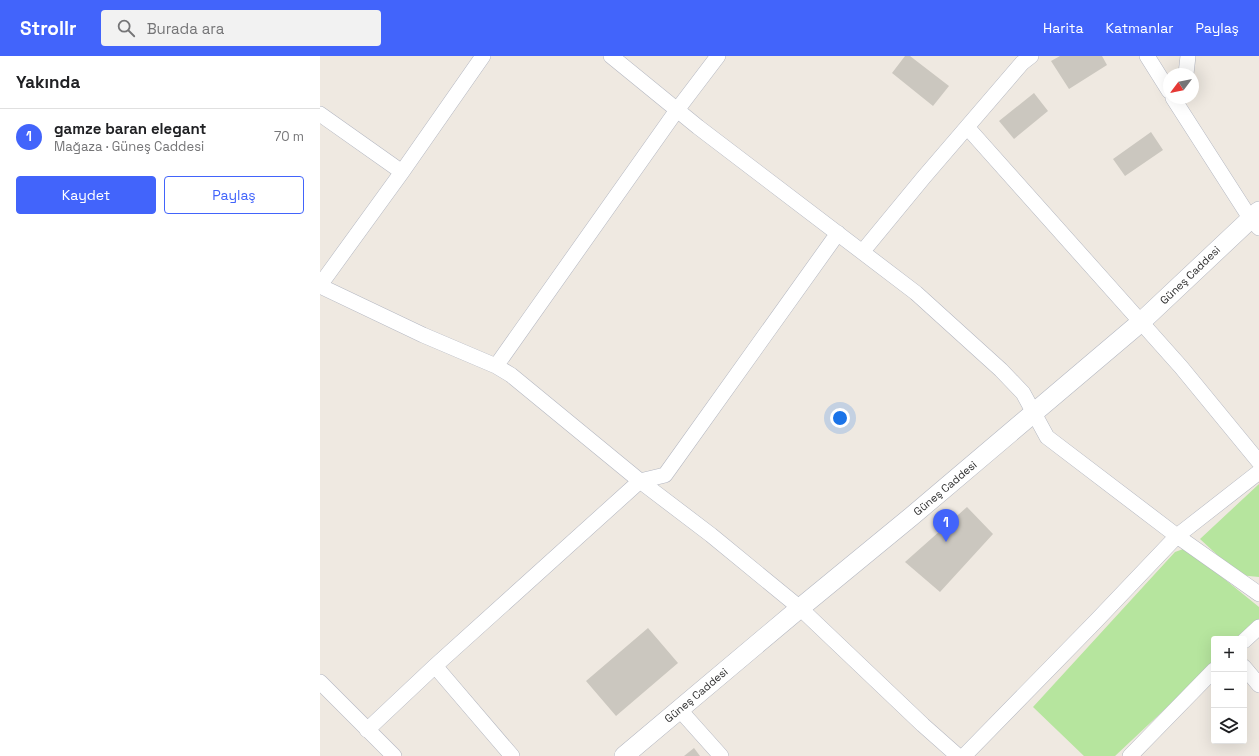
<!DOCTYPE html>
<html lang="tr">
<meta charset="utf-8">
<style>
:root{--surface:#fff;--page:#f2f2f2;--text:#202124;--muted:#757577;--line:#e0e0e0;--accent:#4264fb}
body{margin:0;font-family:"Space Grotesk",sans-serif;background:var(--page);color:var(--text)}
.controls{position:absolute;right:12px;bottom:12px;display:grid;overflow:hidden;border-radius:4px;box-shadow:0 4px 16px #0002}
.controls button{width:36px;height:36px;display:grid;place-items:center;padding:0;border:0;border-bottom:1px solid var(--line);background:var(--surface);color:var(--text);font:20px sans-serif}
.compass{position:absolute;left:843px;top:12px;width:36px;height:36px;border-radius:50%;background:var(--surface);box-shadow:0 4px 16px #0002;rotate:238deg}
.you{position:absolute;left:520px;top:362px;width:14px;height:14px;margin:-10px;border:3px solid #fff;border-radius:50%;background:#1a73e8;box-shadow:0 0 0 6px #1a73e833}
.badge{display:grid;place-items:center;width:26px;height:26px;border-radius:50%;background:var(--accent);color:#fff;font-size:13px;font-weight:700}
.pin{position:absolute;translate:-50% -33px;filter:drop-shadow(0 1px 2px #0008)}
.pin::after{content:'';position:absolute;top:21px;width:14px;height:12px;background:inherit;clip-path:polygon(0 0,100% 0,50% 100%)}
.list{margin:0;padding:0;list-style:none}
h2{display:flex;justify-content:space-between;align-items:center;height:52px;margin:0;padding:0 16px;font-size:17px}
h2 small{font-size:13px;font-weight:400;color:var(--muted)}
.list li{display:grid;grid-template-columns:26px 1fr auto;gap:12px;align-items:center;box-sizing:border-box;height:56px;padding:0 16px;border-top:1px solid var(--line)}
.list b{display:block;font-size:15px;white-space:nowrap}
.list p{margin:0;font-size:13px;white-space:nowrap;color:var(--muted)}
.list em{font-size:13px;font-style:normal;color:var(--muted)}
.actions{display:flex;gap:8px;padding:12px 16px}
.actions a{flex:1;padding:9px 0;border:1px solid var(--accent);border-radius:4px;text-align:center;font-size:14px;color:var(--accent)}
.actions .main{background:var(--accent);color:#fff}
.icon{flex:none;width:22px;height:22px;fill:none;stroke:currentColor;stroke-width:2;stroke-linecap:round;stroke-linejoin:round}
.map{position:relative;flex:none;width:939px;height:700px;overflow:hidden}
header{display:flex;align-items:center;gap:24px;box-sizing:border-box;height:56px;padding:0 20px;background:var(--accent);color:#fff}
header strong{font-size:19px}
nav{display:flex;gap:22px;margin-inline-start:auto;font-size:14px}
.search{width:280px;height:36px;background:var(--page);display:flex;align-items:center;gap:10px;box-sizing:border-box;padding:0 14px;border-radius:4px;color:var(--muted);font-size:15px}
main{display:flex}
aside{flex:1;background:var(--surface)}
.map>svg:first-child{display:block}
.green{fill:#b6e59e}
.building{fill:#cbc7bf}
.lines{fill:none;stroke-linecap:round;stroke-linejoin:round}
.minor-casing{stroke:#b4b7c1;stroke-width:16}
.tertiary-casing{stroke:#b4b7c1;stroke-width:20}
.minor{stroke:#fff;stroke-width:15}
.tertiary{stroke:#fff;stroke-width:19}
.labels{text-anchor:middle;stroke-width:3.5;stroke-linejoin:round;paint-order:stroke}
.street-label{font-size:11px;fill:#2e2e2e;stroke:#fff}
</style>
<header>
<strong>Strollr</strong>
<div class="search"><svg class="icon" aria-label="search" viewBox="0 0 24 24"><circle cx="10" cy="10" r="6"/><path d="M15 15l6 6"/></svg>Burada ara</div>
<nav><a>Harita</a><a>Katmanlar</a><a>Paylaş</a></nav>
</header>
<main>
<aside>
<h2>Yakında<small></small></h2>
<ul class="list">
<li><span class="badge">1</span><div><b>gamze baran elegant</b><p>Mağaza · Güneş Caddesi</p></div><em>70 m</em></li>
</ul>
<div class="actions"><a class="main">Kaydet</a><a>Paylaş</a></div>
</aside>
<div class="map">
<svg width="939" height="700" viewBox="0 0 939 700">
<rect width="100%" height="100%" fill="#efe9e1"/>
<!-- green -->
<path class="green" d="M939 428V521L919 519 880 483Z
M866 492 939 551V564L919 583H894V607L795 700H764L713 651 855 496Z"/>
<!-- building -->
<path class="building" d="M585 0H590L629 30 613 50 572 17Z
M740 0H782L787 9 749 33 731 5Z
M714 37 728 55 694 83 679 65Z
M831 76 843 94 805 120 793 103Z
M647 451 673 478 620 536 585 506Z
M328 572 358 607 296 660 266 625Z
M374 692 380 700H364Z"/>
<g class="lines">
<!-- minor casing -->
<g class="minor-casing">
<path id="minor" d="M291 0 378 71 596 237 681 314 703 337 727 381 857 480 939 538
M827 0 849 35
M866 18 868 0
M853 42 930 162 939 172
M0 58 82 116
M647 71 861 311 939 406
M543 195 604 121 702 7 711 0
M0 229 82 116 163 0
M0 230 103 279 176 310 191 319 320 425 391 479 480 552 603 669 638 700
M176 310 357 54 398 0
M924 585 939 571
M115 610 192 700
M924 611 939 629
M0 626 74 700
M359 653 401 700
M47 674 115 610 320 425 345 419 518 177
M644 700 776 565 857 480 939 416
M810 700 894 614"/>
</g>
<!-- tertiary casing -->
<g class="tertiary-casing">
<path id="tertiary" d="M304 700 480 552 592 460 821 266 939 155"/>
</g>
<!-- minor -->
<use href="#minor" class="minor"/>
<!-- tertiary -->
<use href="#tertiary" class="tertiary"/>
</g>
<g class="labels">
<!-- street labels -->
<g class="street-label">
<text transform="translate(870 219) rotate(-44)" y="4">Güneş Caddesi</text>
<text transform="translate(625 432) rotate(-40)" y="4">Güneş Caddesi</text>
<text transform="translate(376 639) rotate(-40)" y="4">Güneş Caddesi</text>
</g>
</g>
</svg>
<div class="controls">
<button>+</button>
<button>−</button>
<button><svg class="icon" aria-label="layers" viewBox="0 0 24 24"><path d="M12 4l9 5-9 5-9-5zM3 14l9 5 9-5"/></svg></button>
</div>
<svg class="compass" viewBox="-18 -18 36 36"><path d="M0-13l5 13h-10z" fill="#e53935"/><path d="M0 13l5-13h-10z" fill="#757577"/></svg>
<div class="you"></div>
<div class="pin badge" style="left:626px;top:486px">1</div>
</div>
</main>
